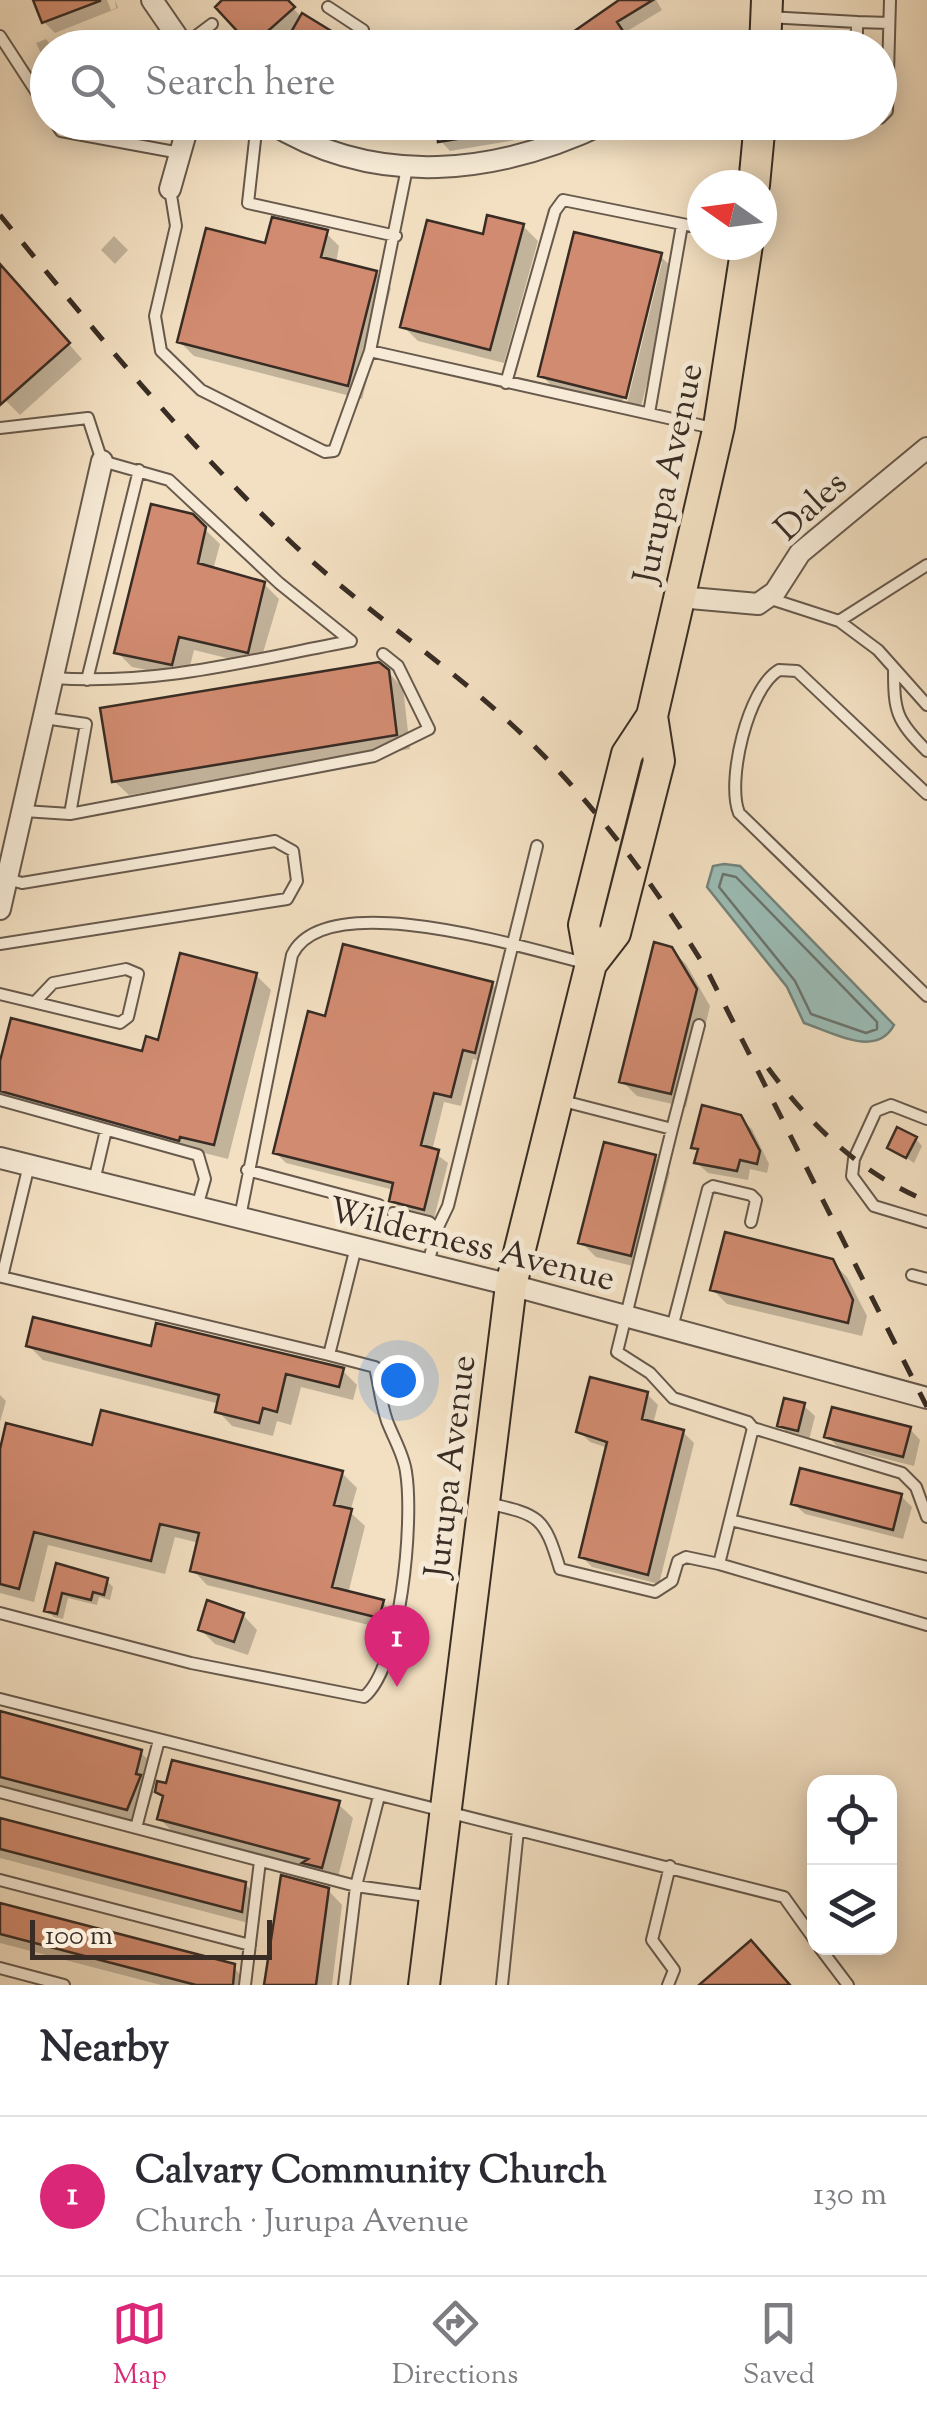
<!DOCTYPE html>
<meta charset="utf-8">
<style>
:root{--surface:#fff;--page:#f2f2f3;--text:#2b2b33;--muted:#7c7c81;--line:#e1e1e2;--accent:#db2777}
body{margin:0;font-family:"Sorts Mill Goudy",serif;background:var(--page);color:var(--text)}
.controls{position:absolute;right:30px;bottom:30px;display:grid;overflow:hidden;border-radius:20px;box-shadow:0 5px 25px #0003}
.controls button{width:90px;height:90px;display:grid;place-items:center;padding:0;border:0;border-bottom:2px solid var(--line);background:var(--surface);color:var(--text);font:50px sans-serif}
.compass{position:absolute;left:687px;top:170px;width:90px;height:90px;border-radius:50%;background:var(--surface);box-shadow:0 5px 25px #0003;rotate:284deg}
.scale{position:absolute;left:30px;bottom:25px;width:242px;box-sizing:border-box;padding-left:10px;border:5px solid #382c24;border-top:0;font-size:28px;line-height:35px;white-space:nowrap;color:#382c24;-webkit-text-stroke:8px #f7ebd7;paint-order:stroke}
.you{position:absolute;left:398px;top:1380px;width:35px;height:35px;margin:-25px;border:8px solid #fff;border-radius:50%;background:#1a73e8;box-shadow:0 0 0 15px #1a73e833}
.badge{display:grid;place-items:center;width:65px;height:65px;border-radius:50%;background:var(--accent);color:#fff;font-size:32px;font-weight:700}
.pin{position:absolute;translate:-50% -82px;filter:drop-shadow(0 2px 5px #0008)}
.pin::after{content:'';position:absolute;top:52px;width:35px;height:30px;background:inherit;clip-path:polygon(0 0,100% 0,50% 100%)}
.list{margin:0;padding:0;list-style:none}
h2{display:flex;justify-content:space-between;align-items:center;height:130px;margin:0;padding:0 40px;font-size:42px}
h2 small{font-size:32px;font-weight:400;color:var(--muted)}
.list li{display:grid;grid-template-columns:65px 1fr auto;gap:30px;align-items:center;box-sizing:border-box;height:160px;padding:0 40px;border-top:2px solid var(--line)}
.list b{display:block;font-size:38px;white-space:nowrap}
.list p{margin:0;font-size:32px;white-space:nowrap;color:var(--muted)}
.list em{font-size:32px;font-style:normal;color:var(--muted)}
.icon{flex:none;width:55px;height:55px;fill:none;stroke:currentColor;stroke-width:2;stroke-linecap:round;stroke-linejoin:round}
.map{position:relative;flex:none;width:927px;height:1985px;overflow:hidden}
.search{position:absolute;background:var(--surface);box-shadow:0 5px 25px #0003;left:30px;right:30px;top:30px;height:110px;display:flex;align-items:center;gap:25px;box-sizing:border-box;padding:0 35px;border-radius:55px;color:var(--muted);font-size:38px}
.sheet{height:290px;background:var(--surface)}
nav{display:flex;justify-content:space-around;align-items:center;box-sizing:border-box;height:140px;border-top:2px solid var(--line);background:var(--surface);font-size:28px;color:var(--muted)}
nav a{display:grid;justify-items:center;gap:5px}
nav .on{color:var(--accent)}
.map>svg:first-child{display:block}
.water{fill:#9bbdb7;stroke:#73837c;stroke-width:2.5}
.shadow{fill:#0003}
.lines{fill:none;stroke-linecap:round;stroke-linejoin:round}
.shore{stroke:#6a746e;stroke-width:2.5}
.building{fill:#d18b70;stroke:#382c24;stroke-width:2.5}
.lane-casing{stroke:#67594c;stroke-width:14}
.street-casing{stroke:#67594c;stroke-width:24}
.primary-casing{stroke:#382c24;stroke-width:34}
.lane{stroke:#f7ebd7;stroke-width:10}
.street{stroke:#f7ebd7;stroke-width:20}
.primary{stroke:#f3e0c2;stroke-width:30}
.rail{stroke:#382c24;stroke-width:5;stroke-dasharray:18 18;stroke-linecap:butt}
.labels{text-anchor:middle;stroke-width:10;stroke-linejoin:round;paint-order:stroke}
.street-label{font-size:35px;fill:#382c24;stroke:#f7ebd7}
</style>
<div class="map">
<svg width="927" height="1985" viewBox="0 0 927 1985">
<rect width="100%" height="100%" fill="#f3e0c2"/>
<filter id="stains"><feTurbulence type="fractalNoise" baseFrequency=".002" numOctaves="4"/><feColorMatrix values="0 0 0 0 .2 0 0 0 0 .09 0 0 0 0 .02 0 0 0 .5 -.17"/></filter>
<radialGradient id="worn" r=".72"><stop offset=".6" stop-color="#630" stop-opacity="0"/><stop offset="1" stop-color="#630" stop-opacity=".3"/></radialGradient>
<!-- water -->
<path class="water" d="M724 864 740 866 894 1025C876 1059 832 1032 804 1023L787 987 707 887 713 866Z"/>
<!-- shadow -->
<path class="shadow" d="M46 0H107L111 10 116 8 115 0 118 8 55 33 44 22Z
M226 0H286L302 18 352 48H285L295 27 272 48H256L218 7Z
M622 0H656L662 10 624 33 635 48H583Z
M668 31 685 44 683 48H657Z
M46 39 53 48H48V68L36 43Z
M112 122H152L155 126 153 134Z
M445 122H542L545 135 450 151 440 140Z
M523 226 538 241 504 363 418 341 403 326 484 237Z
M324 231 339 246 336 263 376 273 391 288 362 399 194 356 180 342 267 246Z
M114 236 128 250 115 264 101 250Z
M660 256 675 270 640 411 626 407 662 262H657L621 406 556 390 541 375Z
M0 266 82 359 20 415 0 395Z
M192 517 220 544 213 570 264 584 279 599 259 666 194 650 187 678 132 667 117 652Z
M388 672 403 688 410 749 129 795 114 781Z
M670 949 686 964 710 1006 686 1107 637 1096 622 1081Z
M256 975 271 990 228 1159 10 1104 0 1093V1071L144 1054Z
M492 984 503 995 485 1062 473 1059 461 1106 444 1102 432 1151 448 1163 434 1219 403 1211 392 1200 394 1190 286 1163 275 1152 327 1019Z
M740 1118 752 1129 769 1164 767 1173 750 1169 748 1180 708 1173 697 1163 699 1152 694 1147Z
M916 1139 922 1146 914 1163 890 1147Z
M655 1158 670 1172 645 1269 596 1257 581 1242Z
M832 1262 847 1277 867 1316 862 1336 727 1304 712 1289Z
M29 1346 152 1349 342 1370 357 1385 353 1400 301 1387 291 1425 277 1421 273 1436 232 1426 218 1411 220 1404 43 1360Z
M647 1394 658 1405 653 1424 683 1432 694 1443 659 1584 592 1567 581 1556 608 1448 590 1442 579 1431Z
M0 1395 6 1401 0 1422Z
M804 1406 815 1416 809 1440 791 1436 780 1425Z
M910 1429 920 1440 914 1466 838 1447 827 1436Z
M94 1448 342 1473 357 1488 350 1512 365 1526 348 1594 382 1602 397 1617 393 1631 207 1585 193 1570 199 1543 175 1537 165 1574 48 1545 34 1602 0 1593V1459Z
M901 1496 912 1507 903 1539 805 1514 794 1504Z
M58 1566 107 1581 113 1587 110 1600 99 1597 97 1605 68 1598 63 1619 54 1617 47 1610Z
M243 1615 257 1630 248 1655 215 1644 200 1629Z
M0 1714 141 1753 156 1767 150 1788 154 1791 142 1823 0 1786Z
M160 1794 338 1804 353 1818 337 1881 312 1869 174 1833 160 1819 165 1799Z
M0 1820 245 1884 260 1899 256 1925 0 1858Z
M280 1880 328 1890 342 1905 332 1985H267Z
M0 1905 233 1966 248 1985H161L0 1943Z"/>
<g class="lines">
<!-- shore -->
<path class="shore" d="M723 874 736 877 877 1022V1029L866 1033 811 1014 795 981 719 887Z"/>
</g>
<!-- building -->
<path class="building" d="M33 0H100V1L42 23Z
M222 0H288L295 7 251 46 215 7Z
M619 0H653L617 22 634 48H580L570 34Z
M302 13 351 43 350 48H282Z
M437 122H526V128L438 142Z
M487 215 524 224 490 350 400 327 427 220 483 234Z
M272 217 328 230 321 257 377 271 348 386 177 342 206 228 265 243Z
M574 232 662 253 626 398 538 376Z
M0 264 70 343 0 405Z
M151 504 193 514 206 527 198 563 265 582 248 653 179 637 172 665 114 653Z
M379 662 389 670 397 735 112 782 100 708Z
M654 942 672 947 697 989 671 1094 619 1082Z
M343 944 493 982 475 1053 463 1050 451 1097 434 1093 421 1145 439 1150 424 1210 389 1201 393 1183 273 1153 308 1011 325 1016Z
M180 953 257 973 214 1145 180 1137 179 1141 0 1091V1061L11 1018 142 1051 146 1036 158 1040Z
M702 1105 741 1115 760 1151 757 1164 740 1160 737 1171 694 1163 698 1149 691 1148Z
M897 1127 917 1137 906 1158 887 1148Z
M604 1142 656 1155 631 1256 578 1243Z
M725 1232 833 1259 853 1300 848 1323 710 1290Z
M33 1317 151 1346 156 1323 344 1368 339 1387 286 1374 277 1412 263 1408 259 1423 215 1412 219 1395 26 1346Z
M590 1377 648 1392 642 1419 684 1430 648 1575 579 1557 607 1442 576 1432Z
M784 1398 805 1403 798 1431 777 1426Z
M832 1407 911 1427 903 1457 824 1437Z
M101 1410 343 1471 334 1505 352 1509 332 1587 384 1600 379 1618 190 1571 199 1533 160 1524 151 1561 34 1532 19 1589 0 1584V1449L6 1423 92 1445Z
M800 1468 902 1494 893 1530 791 1504Z
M56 1563 108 1578 104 1595 93 1592 91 1600 62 1593 57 1614 44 1611Z
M207 1600 244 1613 234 1642 198 1630Z
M0 1711 142 1750 136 1774 141 1775 127 1810 0 1777Z
M172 1760 340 1801 322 1868 302 1863 308 1859 157 1819 163 1796 155 1792 157 1781 166 1783Z
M0 1818 246 1882 242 1912 0 1849Z
M281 1875 329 1888 316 1985H264Z
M0 1903 235 1964 233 1985H196L0 1934Z
M751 1940 790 1985H699Z"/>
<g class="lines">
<!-- lane casing -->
<g class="lane-casing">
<path id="lane" d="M328 7 363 30 359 48
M768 17 857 22V48
M857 22 889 23
M0 36 48 110
M184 45 212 24
M880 118 887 111 890 0
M55 122 61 131 180 153
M257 122 248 203 396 236
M309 142 319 122
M170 189 176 226 155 316 161 351 201 390 325 452 334 451 370 351 407 168
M370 351 717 429
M506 383 555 211 563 200 702 228
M649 413 682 225
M0 428 88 418 102 461 169 480 279 583 351 641C245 661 162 685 53 678
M768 598 839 621 878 650 927 705
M839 621 927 565
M894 669C894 712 896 720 927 751
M87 680 139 470
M44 718 86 724 70 814
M927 794 797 671 779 670C748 688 726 781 739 813L927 996
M24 811 70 814 374 756 429 729 398 666 383 654
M0 944 287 899 297 881 293 851 275 841 22 883 7 879
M0 994 120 1023 128 1017 138 974 126 969 53 983 36 1001
M0 1100 198 1155 205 1179 197 1207
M927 1119 891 1105 876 1111 854 1159 852 1176 874 1206 927 1222
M672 1129 699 1025
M29 1165 2 1277 329 1355 356 1247
M247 1170 379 1205
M94 1181 106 1130
M393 1213 429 1222 437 1229 428 1264
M240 1217 292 955C326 885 527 949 585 963
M437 1229 448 1206 537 846
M912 1275 927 1279
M672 1328 708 1189 713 1186 751 1195 756 1200 751 1222
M753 1428 902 1473 916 1487 927 1517
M487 1503C540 1515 544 1516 560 1569L655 1592 672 1581 678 1561 686 1557 719 1564 753 1428 748 1422 673 1398 650 1373 617 1352 672 1129 563 1101
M730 1520 927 1567
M719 1564 927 1625
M0 1613 191 1663 364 1697C401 1666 414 1521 406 1472 404 1455 393 1437 387 1421 381 1404 379 1385 375 1367L329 1355
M0 1699 784 1897 814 1939
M0 1792 356 1886 434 1897
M136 1828 159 1740
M0 1880 250 1945
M820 1948 848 1985
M0 1968 64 1985
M245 1985 260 1861
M344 1985 356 1886 379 1796
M502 1985 518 1830
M668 1985 674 1970 652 1940 670 1866"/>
</g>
<!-- street casing -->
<g class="street-casing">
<path id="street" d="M152 0 185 48
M269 122C377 189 498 175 607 122
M170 189 189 122
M679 597 758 604 775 592 800 553 927 448
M0 909 102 461
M0 1158 511 1285 927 1398"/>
</g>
<!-- primary casing -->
<g class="primary-casing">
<path id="primary" d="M765 48 767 0
M754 185 760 122
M591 964 615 933 659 761 652 716
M424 1985 511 1285 591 964 584 925 627 754 652 716 719 426 747 245"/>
</g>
<!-- lane -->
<use href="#lane" class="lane"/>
<!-- street -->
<use href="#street" class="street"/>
<!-- primary -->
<use href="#primary" class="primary"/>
<!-- rail -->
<path class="rail" d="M0 215C93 329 185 443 293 544 361 608 441 659 510 723 588 794 653 882 708 972L927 1407
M768 1068C811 1126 860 1173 927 1201"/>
</g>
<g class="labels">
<!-- street labels -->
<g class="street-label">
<text transform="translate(667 473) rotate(-78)" y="12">Jurupa Avenue</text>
<text transform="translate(810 505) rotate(-43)" y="12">Dales</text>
<text transform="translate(472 1243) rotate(14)" y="12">Wilderness Avenue</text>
<text transform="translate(449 1466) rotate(-83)" y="12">Jurupa Avenue</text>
</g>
</g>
<rect width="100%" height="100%" filter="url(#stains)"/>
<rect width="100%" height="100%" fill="url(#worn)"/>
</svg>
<div class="controls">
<button><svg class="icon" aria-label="locate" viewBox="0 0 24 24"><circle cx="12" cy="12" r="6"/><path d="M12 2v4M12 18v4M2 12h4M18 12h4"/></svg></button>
<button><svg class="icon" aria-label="layers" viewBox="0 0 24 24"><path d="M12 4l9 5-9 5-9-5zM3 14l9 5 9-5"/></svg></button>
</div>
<svg class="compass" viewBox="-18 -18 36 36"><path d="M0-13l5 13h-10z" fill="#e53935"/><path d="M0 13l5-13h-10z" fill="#7c7c81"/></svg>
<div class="scale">100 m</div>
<div class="you"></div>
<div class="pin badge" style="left:397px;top:1687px">1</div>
<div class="search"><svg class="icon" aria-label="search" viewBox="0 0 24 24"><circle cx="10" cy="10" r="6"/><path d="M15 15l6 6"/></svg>Search here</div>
</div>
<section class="sheet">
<h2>Nearby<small></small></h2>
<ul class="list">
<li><span class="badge">1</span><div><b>Calvary Community Church</b><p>Church · Jurupa Avenue</p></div><em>130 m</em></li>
</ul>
</section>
<nav>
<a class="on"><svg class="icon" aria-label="map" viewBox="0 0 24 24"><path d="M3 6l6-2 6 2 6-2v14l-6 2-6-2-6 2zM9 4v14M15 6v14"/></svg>Map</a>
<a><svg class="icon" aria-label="directions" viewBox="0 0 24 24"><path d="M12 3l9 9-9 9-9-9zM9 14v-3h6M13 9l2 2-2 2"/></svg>Directions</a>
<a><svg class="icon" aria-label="saved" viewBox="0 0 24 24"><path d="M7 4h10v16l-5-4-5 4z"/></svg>Saved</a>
</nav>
